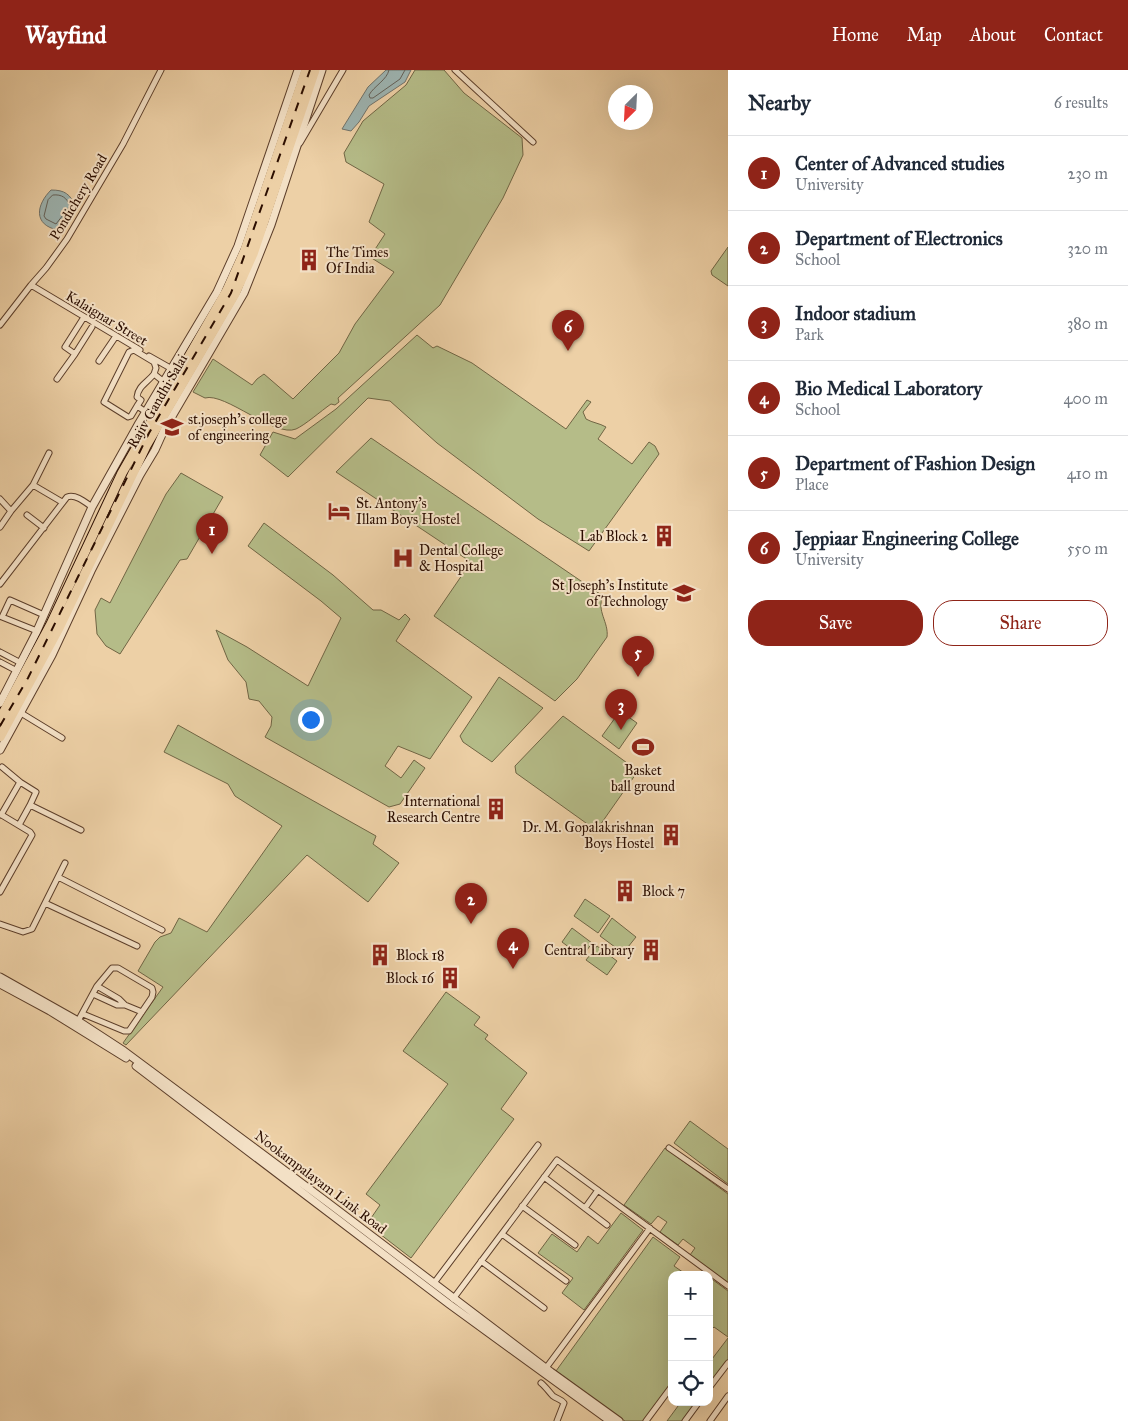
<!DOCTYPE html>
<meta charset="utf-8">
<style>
:root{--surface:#fff;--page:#f2f2f3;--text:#1f2937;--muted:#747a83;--line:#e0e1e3;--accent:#8f2418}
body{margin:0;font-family:"IM FELL Great Primer",serif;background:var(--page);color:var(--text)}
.controls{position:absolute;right:15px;bottom:15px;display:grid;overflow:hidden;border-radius:10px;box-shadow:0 5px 20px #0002}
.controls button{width:45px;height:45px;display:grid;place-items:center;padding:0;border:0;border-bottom:1px solid var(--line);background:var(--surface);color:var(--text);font:25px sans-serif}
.compass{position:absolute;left:608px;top:15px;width:45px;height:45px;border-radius:50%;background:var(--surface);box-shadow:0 5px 20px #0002;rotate:204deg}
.you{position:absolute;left:310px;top:649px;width:18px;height:18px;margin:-12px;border:4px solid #fff;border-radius:50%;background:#1a73e8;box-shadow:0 0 0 8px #1a73e833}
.badge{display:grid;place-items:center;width:32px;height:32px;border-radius:50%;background:var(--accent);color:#fff;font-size:16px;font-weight:700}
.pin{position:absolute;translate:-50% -41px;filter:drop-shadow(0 1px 2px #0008)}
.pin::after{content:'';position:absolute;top:26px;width:18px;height:15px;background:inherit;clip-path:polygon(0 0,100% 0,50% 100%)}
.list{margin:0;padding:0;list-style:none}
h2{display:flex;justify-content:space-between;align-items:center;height:65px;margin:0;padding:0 20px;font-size:21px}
h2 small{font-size:16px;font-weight:400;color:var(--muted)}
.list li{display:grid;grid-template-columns:32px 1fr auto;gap:15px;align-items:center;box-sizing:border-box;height:75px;padding:0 20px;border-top:1px solid var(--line)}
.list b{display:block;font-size:19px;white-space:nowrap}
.list p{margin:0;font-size:16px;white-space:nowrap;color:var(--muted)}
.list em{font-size:16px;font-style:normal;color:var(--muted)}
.actions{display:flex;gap:10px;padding:15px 20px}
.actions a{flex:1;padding:11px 0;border:1px solid var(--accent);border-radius:20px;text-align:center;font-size:18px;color:var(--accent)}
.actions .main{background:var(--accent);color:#fff}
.icon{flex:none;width:28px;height:28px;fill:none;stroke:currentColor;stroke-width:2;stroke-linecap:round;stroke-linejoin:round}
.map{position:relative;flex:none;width:728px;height:1351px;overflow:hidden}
header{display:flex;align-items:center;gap:30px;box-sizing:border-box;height:70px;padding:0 25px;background:var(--accent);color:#fff}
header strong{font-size:24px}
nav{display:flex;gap:28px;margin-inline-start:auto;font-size:18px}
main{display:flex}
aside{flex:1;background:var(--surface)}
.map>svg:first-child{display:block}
.green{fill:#b5bc88;stroke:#706544}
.water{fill:#9db4b1;stroke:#70726a}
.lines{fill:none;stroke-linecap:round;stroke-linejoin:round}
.shore{stroke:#646158;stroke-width:1}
.minor-casing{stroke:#5c3e2a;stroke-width:7}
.tertiary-casing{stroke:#5c3e2a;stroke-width:9}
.primary-casing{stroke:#2c0e00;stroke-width:11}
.minor{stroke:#f3e0c5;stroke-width:5}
.tertiary{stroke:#f3e0c5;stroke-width:7}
.primary{stroke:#edd0a6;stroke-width:9}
.rail{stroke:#2c0e00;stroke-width:2;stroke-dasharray:9 9;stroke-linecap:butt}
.labels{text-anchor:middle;stroke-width:4;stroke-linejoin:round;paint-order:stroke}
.street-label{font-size:14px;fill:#2c0e00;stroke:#f3e0c5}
.poi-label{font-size:14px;fill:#2c0e00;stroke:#f3e0c5;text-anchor:start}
</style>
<header>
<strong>Wayfind</strong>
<nav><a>Home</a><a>Map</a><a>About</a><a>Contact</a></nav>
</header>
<main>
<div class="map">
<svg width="728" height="1351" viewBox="0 0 728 1351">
<rect width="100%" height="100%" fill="#edd0a6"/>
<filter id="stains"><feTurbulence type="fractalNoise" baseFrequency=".004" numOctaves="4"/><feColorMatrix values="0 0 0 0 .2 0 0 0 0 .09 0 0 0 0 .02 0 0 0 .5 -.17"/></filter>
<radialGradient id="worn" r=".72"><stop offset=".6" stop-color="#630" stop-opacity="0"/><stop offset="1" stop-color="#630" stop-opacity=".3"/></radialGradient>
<!-- green -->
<path class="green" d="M415 0H444L464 23 522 68 523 85 503 128 440 235 338 328 339 332 335 335 331 334C321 341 305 355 296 359 275 368 225 322 205 328L193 322 213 289 252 315 257 309 264 304 293 329 339 283 355 254 394 202 370 187 385 164 369 152 384 114 346 92 344 83 363 51 406 15Z
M728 177V216L712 205 711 201Z
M417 265 433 278 437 276 472 293 566 359 587 330 591 332 583 342 586 349C593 353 599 353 606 357L598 369 632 394 649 372 655 376 659 384 589 481 538 449 437 373 390 331 368 328 288 407 260 385 273 362 295 369 336 339Z
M371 368 603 526C596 541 609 552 607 567L577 609 555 631 434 546 471 492 336 402Z
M181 403 223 427 187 489 180 490 120 584 106 576 97 564 95 540 101 528 110 533 166 424Z
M264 453 333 505 373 540H381L399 550 405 544 410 549 396 571 472 627 430 689 398 676 385 696 401 708 414 690 425 698 400 734 389 737 265 667 271 656 272 647 259 631 249 629 246 612 228 590 216 560 247 577 308 616 341 548 321 531 248 476Z
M499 607 543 638 492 692 463 672 460 666Z
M620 641 637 653 619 679 602 666Z
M563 646 638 701 598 758H593L516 703 515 696Z
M178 655 376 766 373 774 399 793 368 832 307 785 126 975 123 973 163 917 138 901 155 872 160 867 171 863 179 848 207 862 282 756 235 726 228 714 164 682Z
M585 829 610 846 598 863 574 846Z
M612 848 636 867 624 882 621 879 619 880 600 866Z
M572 858 592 873 582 887 562 872Z
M597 876 617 891 607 905 586 890Z
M446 922 480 947 474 955 488 965 485 969 527 1003 501 1039 514 1049 411 1188 367 1154 380 1135 366 1124 448 1014 403 981Z
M690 1051 728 1079V1114L674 1073Z
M665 1078 728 1124V1213L690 1185 695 1178 683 1169 678 1175 660 1162 667 1152 658 1146 651 1154 624 1135Z
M621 1143 643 1160 584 1240 562 1223 573 1208 538 1183 552 1164 577 1182 588 1166 598 1174Z
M653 1167 680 1187 674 1196 687 1205H672V1314L644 1351H625L556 1301Z
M709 1207 728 1221V1267L714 1257 709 1262Z
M728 1268V1290L709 1315V1293Z
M681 1332H697L683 1351H667Z"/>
<!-- water -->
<path class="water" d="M386 0H411L405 12 369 36 359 52 351 61 342 59 368 17Z
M51 120C65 120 70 124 76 137L58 160C33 155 36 135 51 120Z"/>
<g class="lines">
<!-- shore -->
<path class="shore" d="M389 0C387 10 374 16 369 25L370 28H373L400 9 405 0
M53 125C62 124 67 128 70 136L56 154 46 149 44 146 48 130Z"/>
<!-- minor casing -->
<g class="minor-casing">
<path id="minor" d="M455 0 533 72
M300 73 343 0
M31 215 140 280
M0 255 31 215 46 198 67 169 123 74 161 0
M75 284 92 257
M149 286 172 299
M99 291 116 266
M57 309 75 284 65 277 84 247
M137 336 141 330 137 327C138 316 148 312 154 304
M146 342 137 336 131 346 128 347 104 332 129 282 134 280 154 292 156 298 154 304 164 312
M33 415 62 432
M0 429 11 441
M27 445 44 458
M0 457 11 441 33 415 49 383
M0 514 67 427C76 424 85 432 92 437
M37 561 2 547 10 530 44 545
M0 582 21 593
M0 592 17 601
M21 643 62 668
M20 712 36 722 30 735 81 760
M0 744 30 762 32 765 0 822
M1 745 20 712 2 697
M19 755 30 735
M58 807 162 860
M45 833 137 876
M0 854 23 862 32 859 65 793
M93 924 117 935H125L119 929 97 916
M125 935 142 942
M78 951 97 916 112 898H118L152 918 153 922 152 927 129 961H124L83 944
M669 1078 728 1119
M544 1107 607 1155
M522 1136 575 1175
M585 1138 598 1120
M502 1164 566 1211
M481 1191 544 1238
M434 1213 538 1075
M453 1229 557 1090 728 1216
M546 1298 650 1158
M541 1313C546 1317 549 1322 553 1326 557 1329 561 1329 564 1333L557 1351
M709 1318 728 1293
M646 1351 672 1316
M685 1351 699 1332
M710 1351 728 1326"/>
</g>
<!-- tertiary casing -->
<g class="tertiary-casing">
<path id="tertiary" d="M0 633 36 563 92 437 139 353 217 222 238 176 298 0
M0 680 52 585 91 501 140 405 155 380 164 360 244 223 271 155 322 0
M0 907 78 951 124 981 327 1132 551 1302 619 1351
M0 914 50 941 126 988
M136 996 449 1234 610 1351"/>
</g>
<!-- primary casing -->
<g class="primary-casing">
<path id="primary" d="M0 649 51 554 122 403 227 220 245 180 306 0
M0 667 59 558 146 376 235 224 253 184 315 0"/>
</g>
<!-- minor -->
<use href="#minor" class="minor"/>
<!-- tertiary -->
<use href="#tertiary" class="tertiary"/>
<!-- primary -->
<use href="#primary" class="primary"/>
<!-- rail -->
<path class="rail" d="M0 656 28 608 149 363 231 223 310 0"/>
</g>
<!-- icons -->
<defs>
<g id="building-bare" transform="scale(1.725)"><path d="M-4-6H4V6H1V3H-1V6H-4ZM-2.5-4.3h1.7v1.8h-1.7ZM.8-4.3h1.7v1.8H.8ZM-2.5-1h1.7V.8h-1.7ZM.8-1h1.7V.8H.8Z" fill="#8f2418" stroke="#f3e0c5" stroke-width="2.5" paint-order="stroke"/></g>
<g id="university-bare" transform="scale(1.725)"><path d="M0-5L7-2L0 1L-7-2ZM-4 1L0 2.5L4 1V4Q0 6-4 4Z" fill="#8f2418" stroke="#f3e0c5" stroke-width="2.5" paint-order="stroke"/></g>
<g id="hotel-bare" transform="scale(1.725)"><path d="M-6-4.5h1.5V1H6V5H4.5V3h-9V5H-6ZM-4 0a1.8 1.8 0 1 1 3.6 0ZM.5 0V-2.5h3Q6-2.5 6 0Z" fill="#8f2418" stroke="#f3e0c5" stroke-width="2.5" paint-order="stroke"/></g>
<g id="hospital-bare" transform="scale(1.725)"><path d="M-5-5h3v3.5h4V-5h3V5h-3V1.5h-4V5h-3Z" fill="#8f2418" stroke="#f3e0c5" stroke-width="2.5" paint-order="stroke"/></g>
<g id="stadium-bare" transform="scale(1.725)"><path d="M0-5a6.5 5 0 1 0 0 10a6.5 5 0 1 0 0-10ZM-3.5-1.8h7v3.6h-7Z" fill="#8f2418" stroke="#f3e0c5" stroke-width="2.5" paint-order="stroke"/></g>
</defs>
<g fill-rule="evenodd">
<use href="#building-bare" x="309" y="190"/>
<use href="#university-bare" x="172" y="357"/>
<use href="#hotel-bare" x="339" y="441"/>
<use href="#building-bare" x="664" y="466"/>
<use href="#hospital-bare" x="403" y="488"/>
<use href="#university-bare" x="684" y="523"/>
<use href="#stadium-bare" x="643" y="677"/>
<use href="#building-bare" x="496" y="739"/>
<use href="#building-bare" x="671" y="765"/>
<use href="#building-bare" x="625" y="821"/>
<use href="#building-bare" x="651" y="880"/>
<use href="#building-bare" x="380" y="885"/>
<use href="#building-bare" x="450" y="908"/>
</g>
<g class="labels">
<!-- street labels -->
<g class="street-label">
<text transform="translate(78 127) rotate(-59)" y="5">Pondichery Road</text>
<text transform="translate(107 248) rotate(31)" y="5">Kalaignar Street</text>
<text transform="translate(157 331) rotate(-60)" y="5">Rajiv Gandhi Salai</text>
<text transform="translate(321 1112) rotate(37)" y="5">Nookampalayam Link Road</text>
</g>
<!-- poi labels -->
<g class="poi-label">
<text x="326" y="187">The Times<tspan x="326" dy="16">Of India</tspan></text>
<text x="188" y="354">st.joseph's college<tspan x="188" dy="16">of engineering</tspan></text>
<text x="356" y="438">St. Antony's<tspan x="356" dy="16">Illam Boys Hostel</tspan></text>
<text x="648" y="471" text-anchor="end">Lab Block 2</text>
<text x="419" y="485">Dental College<tspan x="419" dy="16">&amp; Hospital</tspan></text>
<text x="668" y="520" text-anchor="end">St Joseph's Institute<tspan x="668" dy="16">of Technology</tspan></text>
<text x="643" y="705" text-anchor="middle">Basket<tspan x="643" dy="16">ball ground</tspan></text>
<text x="480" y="736" text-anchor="end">International<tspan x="480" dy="16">Research Centre</tspan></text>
<text x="654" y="762" text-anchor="end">Dr. M. Gopalakrishnan<tspan x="654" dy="16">Boys Hostel</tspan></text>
<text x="642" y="826">Block 7</text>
<text x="634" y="885" text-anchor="end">Central Library</text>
<text x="396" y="890">Block 18</text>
<text x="434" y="913" text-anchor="end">Block 16</text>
</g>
</g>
<rect width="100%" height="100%" filter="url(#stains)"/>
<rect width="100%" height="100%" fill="url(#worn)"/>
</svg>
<div class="controls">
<button>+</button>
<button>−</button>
<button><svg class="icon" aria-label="locate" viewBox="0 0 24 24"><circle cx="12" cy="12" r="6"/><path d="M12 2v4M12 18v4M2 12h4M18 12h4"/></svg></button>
</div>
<svg class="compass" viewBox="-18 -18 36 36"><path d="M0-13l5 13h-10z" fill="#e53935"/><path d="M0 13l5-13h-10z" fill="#747a83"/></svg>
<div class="you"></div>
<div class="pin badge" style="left:212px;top:484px">1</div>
<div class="pin badge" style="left:471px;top:854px">2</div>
<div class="pin badge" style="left:621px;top:660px">3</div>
<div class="pin badge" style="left:513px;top:899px">4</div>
<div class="pin badge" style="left:638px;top:607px">5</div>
<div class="pin badge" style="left:568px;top:281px">6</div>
</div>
<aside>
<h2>Nearby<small>6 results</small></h2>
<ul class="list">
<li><span class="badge">1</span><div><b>Center of Advanced studies</b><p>University</p></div><em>230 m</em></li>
<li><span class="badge">2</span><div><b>Department of Electronics</b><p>School</p></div><em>320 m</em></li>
<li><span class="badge">3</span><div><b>Indoor stadium</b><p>Park</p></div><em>380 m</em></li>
<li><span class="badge">4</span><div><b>Bio Medical Laboratory</b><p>School</p></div><em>400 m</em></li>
<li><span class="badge">5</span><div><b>Department of Fashion Design</b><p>Place</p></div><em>410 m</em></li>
<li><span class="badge">6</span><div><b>Jeppiaar Engineering College</b><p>University</p></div><em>550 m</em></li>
</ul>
<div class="actions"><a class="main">Save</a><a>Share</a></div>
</aside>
</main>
